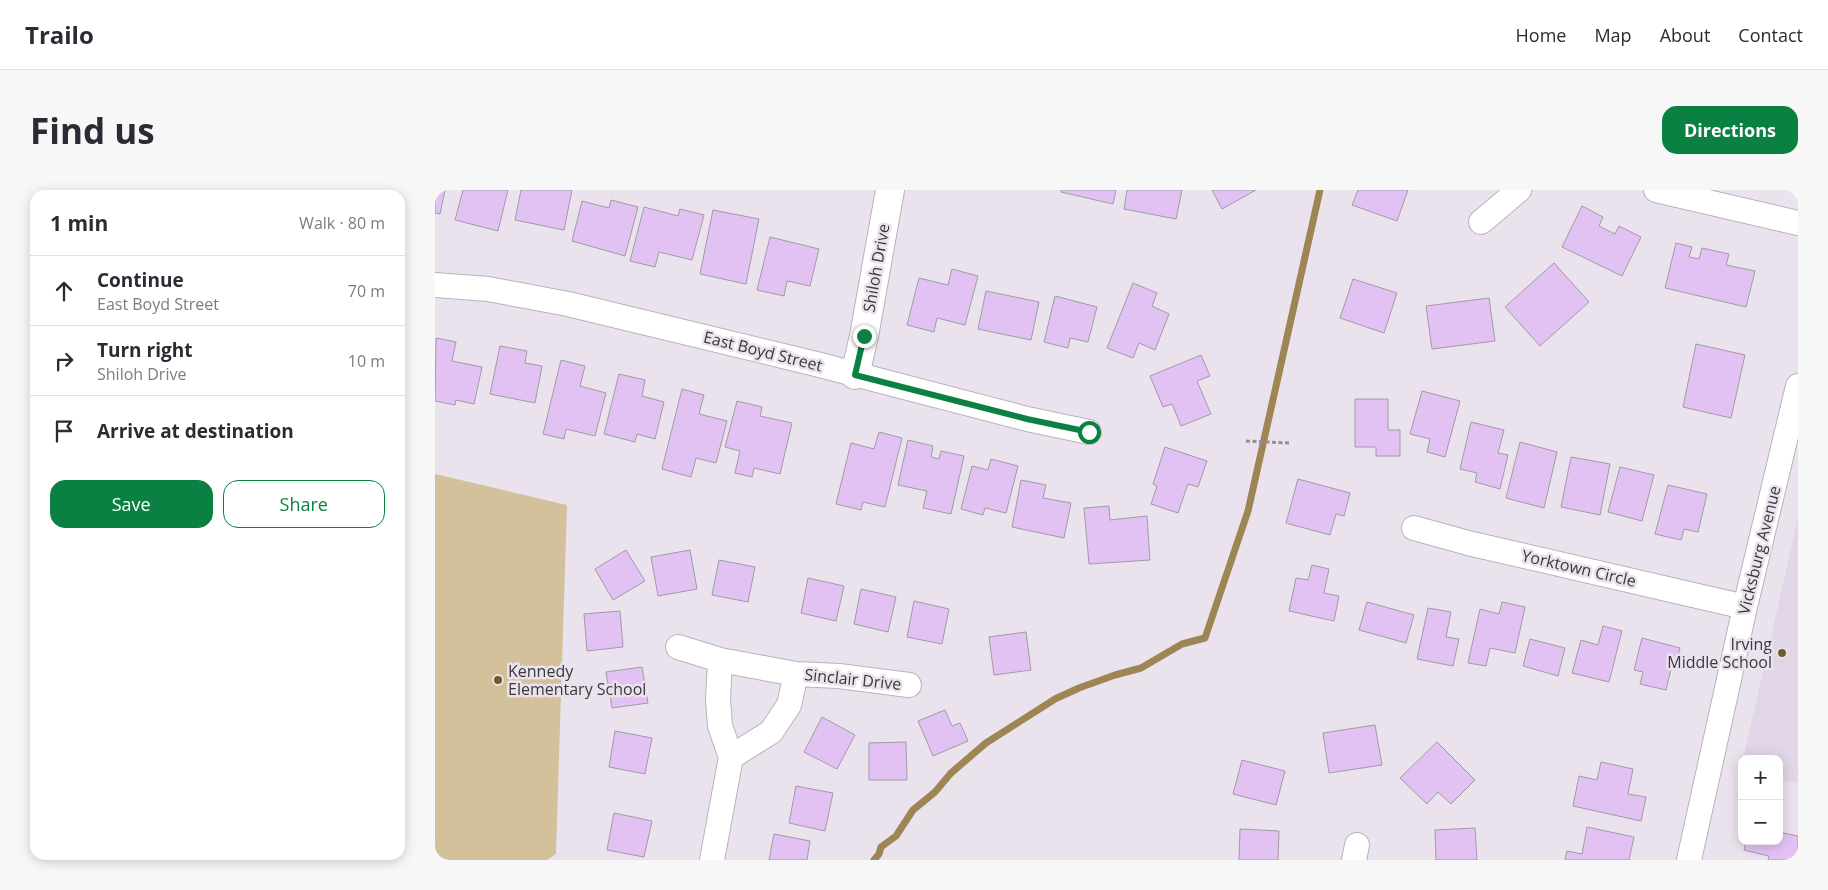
<!DOCTYPE html>
<meta charset="utf-8">
<style>
:root{--surface:#fff;--page:#f7f7f7;--text:#2b2b33;--muted:#7c7c81;--line:#e1e1e2;--accent:#0b8043}
body{margin:0;font-family:"Open Sans",sans-serif;background:var(--page);color:var(--text)}
.controls{position:absolute;right:15px;bottom:15px;display:grid;overflow:hidden;border-radius:10px;box-shadow:0 2px 12px #0003}
.controls button{width:45px;height:45px;display:grid;place-items:center;padding:0;border:0;border-bottom:1px solid var(--line);background:var(--surface);color:var(--text);font:25px sans-serif}
.stop{position:absolute;width:15px;height:15px;margin:-11px;border:4px solid #0b8043;border-radius:50%;background:#fff}
.stop.end{background:#0b8043;border-color:#fff;box-shadow:0 1px 5px #0008}
.list{margin:0;padding:0;list-style:none}
h2{display:flex;justify-content:space-between;align-items:center;height:65px;margin:0;padding:0 20px;font-size:21px}
h2 small{font-size:16px;font-weight:400;color:var(--muted)}
.list li{display:grid;grid-template-columns:32px 1fr auto;gap:15px;align-items:center;box-sizing:border-box;height:70px;padding:0 20px;border-top:1px solid var(--line)}
.list b{display:block;font-size:19px;white-space:nowrap}
.list p{margin:0;font-size:16px;white-space:nowrap;color:var(--muted)}
.list em{font-size:16px;font-style:normal;color:var(--muted)}
.actions{display:flex;gap:10px;padding:15px 20px}
.actions a{flex:1;padding:11px 0;border:1px solid var(--accent);border-radius:15px;text-align:center;font-size:18px;color:var(--accent)}
.actions .main{background:var(--accent);color:#fff}
.icon{flex:none;width:28px;height:28px;fill:none;stroke:currentColor;stroke-width:2;stroke-linecap:round;stroke-linejoin:round}
.map{position:relative;flex:none;width:1363px;height:670px;overflow:hidden;border-radius:15px}
header{display:flex;align-items:center;gap:30px;box-sizing:border-box;height:70px;padding:0 25px;background:var(--surface);border-bottom:1px solid var(--line)}
header strong{font-size:24px}
nav{display:flex;gap:28px;margin-inline-start:auto;font-size:18px}
.intro{display:flex;align-items:center;justify-content:space-between;box-sizing:border-box;height:120px;padding:0 30px}
h1{margin:0;font-size:35px}
.button{padding:12px 22px;border-radius:15px;background:var(--accent);color:#fff;font-size:18px;font-weight:700}
main{display:flex;gap:30px;padding:0 30px}
aside{flex:1;background:var(--surface);border-radius:15px;box-shadow:0 2px 12px #0003}
.map>svg:first-child{display:block}
.built{fill:#e1d6e7}
.green{fill:#d2c19b}
.lines{fill:none;stroke-linecap:round;stroke-linejoin:round}
.stream{stroke:#9d8653;stroke-width:7}
.building{fill:#e2c2f3;stroke:#a19aa5}
.street-casing{stroke:#b9b2bd;stroke-width:26}
.secondary-casing{stroke:#b9b2bd;stroke-width:30}
.path{stroke:#948f96;stroke-width:3;stroke-dasharray:4 2.5;stroke-linecap:butt}
.street{stroke:#fff;stroke-width:24}
.secondary{stroke:#fff;stroke-width:28}
.route{stroke:#0b8043;stroke-width:6}
.poi-dot{fill:#705c2b;stroke:#eae3ee;stroke-width:2}
.labels{text-anchor:middle;stroke-width:5;stroke-linejoin:round;paint-order:stroke}
.street-label{font-size:16px;fill:#3b383c;stroke:#eae3ee}
.poi-label{font-size:16px;fill:#3b383c;stroke:#eae3ee;text-anchor:end}
</style>
<header>
<strong>Trailo</strong>
<nav><a>Home</a><a>Map</a><a>About</a><a>Contact</a></nav>
</header>
<div class="intro"><h1>Find us</h1><a class="button">Directions</a></div>
<main>
<aside>
<h2>1 min<small>Walk · 80 m</small></h2>
<ul class="list">
<li><svg class="icon" aria-label="ahead" viewBox="0 0 24 24"><path d="M12 20V5M6 11l6-6 6 6"/></svg><div><b>Continue</b><p>East Boyd Street</p></div><em>70 m</em></li>
<li><svg class="icon" aria-label="right" viewBox="0 0 24 24"><path d="M7 20v-9h11M14 6l5 5-5 5"/></svg><div><b>Turn right</b><p>Shiloh Drive</p></div><em>10 m</em></li>
<li><svg class="icon" aria-label="arrive" viewBox="0 0 24 24"><path d="M6 21V4h12l-3 4 3 4H6"/></svg><div><b>Arrive at destination</b></div></li>
</ul>
<div class="actions"><a class="main">Save</a><a>Share</a></div>
</aside>
<div class="map">
<svg width="1363" height="670" viewBox="0 0 1363 670">
<rect width="100%" height="100%" fill="#eae3ee"/>
<!-- built -->
<path class="built" d="M1363 328V594L1344 589V569H1308Z"/>
<!-- green -->
<path class="green" d="M0 284 132 315 121 664 112 670H0Z"/>
<g class="lines">
<!-- stream -->
<path class="stream" d="M439 670 444 664 446 657 461 646 478 620 500 602 516 583 551 553 620 509 644 498 680 485 706 478 747 454 770 448 813 321 885 0"/>
</g>
<!-- building -->
<path class="building" d="M0 0H10L5 24 0 23Z
M28 0H73L63 41 20 30Z
M86 0H137L129 40 80 30Z
M626 0H681L678 14 626 2Z
M692 0H747L741 29 689 19Z
M777 0H821L787 19Z
M923 0H973L962 31 917 15Z
M176 10 203 17 190 66 137 51 147 11 174 18Z
M1147 16 1168 27 1164 36 1180 44 1184 36 1206 47 1187 86 1127 57Z
M209 17 243 26 245 19 269 25 257 70 224 62 220 77 195 71Z
M278 20 324 29 311 94 265 84Z
M335 47 384 59 375 96 352 91 349 106 322 100Z
M1241 53 1257 57 1254 67 1264 69 1267 58 1294 64 1291 75 1320 81 1311 117 1230 98Z
M1119 73 1154 112 1105 156 1070 117Z
M517 79 543 86 530 135 502 128 499 142 472 135 484 88 513 95Z
M918 89 962 103 949 143 905 128Z
M698 93 722 103 717 116 734 124 720 160 704 153 698 168 672 158Z
M551 101 604 112 596 150 543 139Z
M620 106 662 117 653 152 635 148 633 158 609 152Z
M1054 108 1060 151 997 159 991 116Z
M1 148 21 152 17 171 47 177 39 214 21 210 20 215 0 211Z
M1261 154 1310 165 1296 228 1248 217Z
M65 156 92 161 90 173 107 176 100 213 55 204Z
M766 165 775 186 762 191 776 224 746 236 737 214 728 217 715 186Z
M126 170 150 176 145 196 171 203 160 246 131 239 129 249 108 244Z
M184 184 210 190 207 206 229 212 220 249 202 244 200 252 169 244Z
M247 199 269 205 264 224 292 231 281 273 261 268 256 287 227 279Z
M987 201 1025 211 1010 267 992 262 995 249 975 244Z
M920 209H953V240H965V266H941V257H920Z
M302 211 327 217 325 226 357 233 345 284 319 278 317 287 300 283 305 261 290 257Z
M1036 232 1069 240 1063 263 1073 265 1065 299 1040 292 1042 283 1025 279Z
M444 242 467 248 450 317 428 312 426 320 401 314 416 253 439 259Z
M473 250 498 256 496 267 504 269 506 261 529 266 516 324 488 318 492 301 463 295Z
M1085 252 1122 262 1109 318 1071 308Z
M730 257 772 271 763 297 753 294 743 323 716 314 722 296 718 294Z
M1136 267 1175 274 1165 325 1126 317Z
M556 269 583 276 571 323 550 318 548 325 526 319 537 276 553 280Z
M1185 277 1219 285 1207 331 1173 322Z
M863 289 915 303 909 326 901 324 895 345 851 333Z
M586 290 611 295 608 308 636 313 629 348 577 337Z
M1233 295 1272 304 1263 342 1249 339 1246 350 1220 344Z
M674 316 675 330 712 326 715 370 654 374 649 318Z
M191 360 210 391 178 410 160 379Z
M255 360 262 399 223 406 216 367Z
M284 370 320 377 313 412 277 405Z
M877 375 894 379 889 403 904 406 899 431 854 421 861 388 873 390Z
M373 388 409 396 401 431 366 423Z
M426 399 461 407 453 442 419 434Z
M479 411 514 419 507 454 472 447Z
M932 412 979 425 971 453 924 440Z
M1067 412 1090 417 1080 463 1055 458 1051 476 1033 473 1045 419 1064 424Z
M993 418 1016 422 1011 447 1024 449 1018 476 982 469Z
M185 421 188 457 152 461 149 424Z
M1168 436 1187 441 1174 492 1137 483 1146 450 1163 455Z
M591 442 596 480 559 485 554 447Z
M1207 448 1245 458 1239 480 1236 479 1231 500 1205 494 1208 482 1199 480Z
M1095 449 1130 458 1123 486 1088 476Z
M207 477 213 513 177 518 171 482Z
M510 520 517 536 525 533 533 551 498 566 483 531Z
M387 527 420 545 402 579 369 562Z
M940 535 947 575 894 583 888 543Z
M180 541 217 548 210 584 174 577Z
M471 552 472 590H434V553Z
M1002 552 1040 590 1016 614 1003 602 992 614 965 588Z
M807 570 850 581 841 615 798 604Z
M1166 572 1198 579 1193 604 1211 607 1206 631 1138 616 1144 586 1162 590Z
M361 596 398 603 390 641 354 633Z
M179 623 217 631 209 667 172 660Z
M1152 637 1199 647 1194 670H1130L1132 661 1147 664Z
M1040 638 1042 670H1001L1000 640Z
M805 639 844 641 843 670H804Z
M1344 642 1363 646V670H1333L1334 666 1309 660 1311 651H1344Z
M339 644 375 651 372 670H334Z"/>
<g class="lines">
<!-- street casing -->
<g class="street-casing">
<path id="street" d="M1221 0 1363 33
M1046 32 1084 0
M0 95 53 99 133 114 385 175 592 229 654 242
M979 338 1033 353 1310 417
M243 457 285 470 283 509 285 536 296 567 277 670
M285 470 361 484
M296 567 336 542 354 515 361 484 404 486 474 495
M919 670 922 655
M1254 670 1310 417 1363 196"/>
</g>
<!-- secondary casing -->
<g class="secondary-casing">
<path id="secondary" d="M420 185 429 146 455 0"/>
</g>
<!-- path -->
<path class="path" d="M811 251 854 253"/>
<!-- street -->
<use href="#street" class="street"/>
<!-- secondary -->
<use href="#secondary" class="secondary"/>
</g>
<g class="lines">
<!-- route -->
<path class="route" d="M429 146 420 185 592 229 654 242"/>
</g>
<!-- markers -->
<g class="poi-dot">
<circle cx="1347" cy="463" r="5"/>
<circle cx="63" cy="490" r="5"/>
</g>
<g class="labels">
<!-- street labels -->
<g class="street-label">
<text transform="translate(441 78) rotate(-80)" y="6">Shiloh Drive</text>
<text transform="translate(328 161) rotate(14)" y="6">East Boyd Street</text>
<text transform="translate(1324 360) rotate(-76)" y="6">Vicksburg Avenue</text>
<text transform="translate(1144 378) rotate(13)" y="6">Yorktown Circle</text>
<text transform="translate(418 489) rotate(6)" y="6">Sinclair Drive</text>
</g>
<!-- poi labels -->
<g class="poi-label">
<text x="1337" y="460">Irving<tspan x="1337" dy="18">Middle School</tspan></text>
<text x="73" y="487" text-anchor="start">Kennedy<tspan x="73" dy="18">Elementary School</tspan></text>
</g>
</g>
</svg>
<div class="controls">
<button>+</button>
<button>−</button>
</div>
<div class="stop" style="left:654px;top:242px"></div>
<div class="stop end" style="left:429px;top:146px"></div>
</div>
</main>
